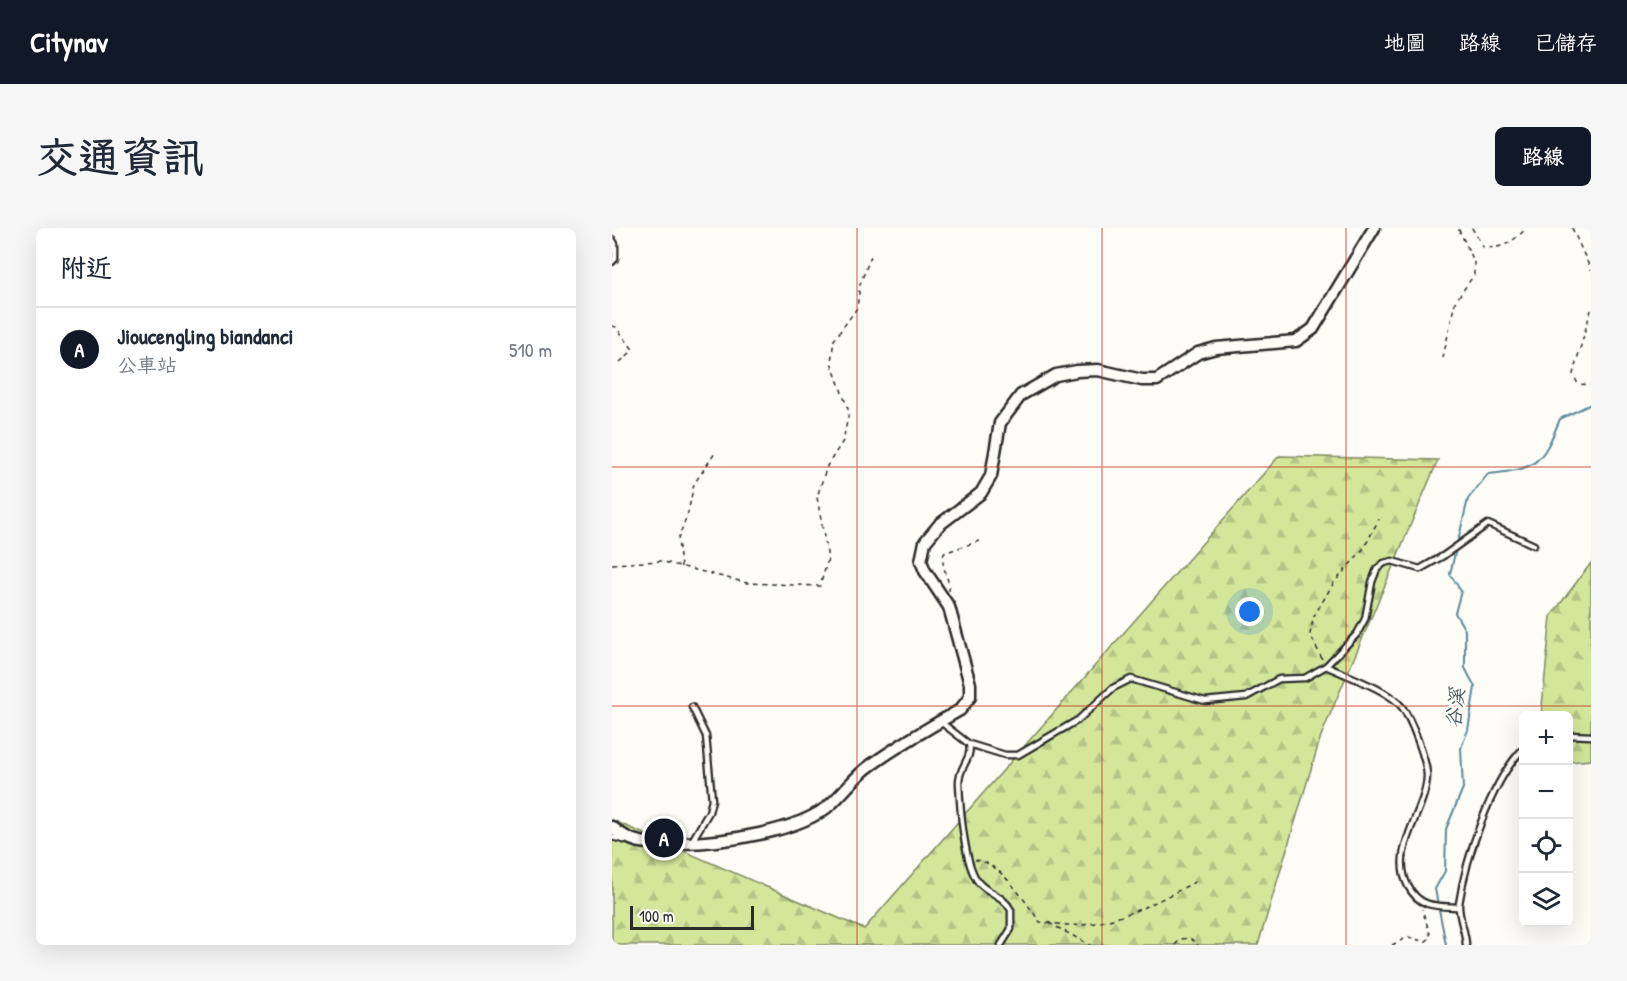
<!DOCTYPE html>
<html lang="zh-TW">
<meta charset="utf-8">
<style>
:root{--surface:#fff;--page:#f6f6f7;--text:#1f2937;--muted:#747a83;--line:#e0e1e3;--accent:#111827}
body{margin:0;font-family:"Patrick Hand","LXGW WenKai TC",sans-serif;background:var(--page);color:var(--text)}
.controls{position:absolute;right:18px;bottom:18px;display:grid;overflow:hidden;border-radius:9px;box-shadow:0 6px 24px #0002}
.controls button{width:54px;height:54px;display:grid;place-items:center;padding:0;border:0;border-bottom:2px solid var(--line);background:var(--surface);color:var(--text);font:30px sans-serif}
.scale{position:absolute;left:18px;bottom:15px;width:124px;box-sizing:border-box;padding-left:6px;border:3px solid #2b2b2b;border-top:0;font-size:16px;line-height:21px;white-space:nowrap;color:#2b2b2b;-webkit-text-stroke:4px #fdfcf7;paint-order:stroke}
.you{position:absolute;left:638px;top:384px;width:21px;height:21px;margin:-15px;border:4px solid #fff;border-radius:50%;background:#1a73e8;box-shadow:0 0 0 9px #1a73e833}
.badge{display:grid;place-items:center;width:39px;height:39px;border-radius:50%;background:var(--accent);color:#fff;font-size:20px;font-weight:700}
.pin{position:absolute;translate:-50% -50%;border:3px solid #fff;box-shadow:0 2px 6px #0006}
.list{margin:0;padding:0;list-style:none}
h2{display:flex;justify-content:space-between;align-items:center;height:78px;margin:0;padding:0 24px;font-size:26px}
h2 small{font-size:20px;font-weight:400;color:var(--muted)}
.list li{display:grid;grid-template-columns:39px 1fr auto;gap:18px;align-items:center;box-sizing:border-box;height:84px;padding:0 24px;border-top:2px solid var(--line)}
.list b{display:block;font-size:22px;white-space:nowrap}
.list p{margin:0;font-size:20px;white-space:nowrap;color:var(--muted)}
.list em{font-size:20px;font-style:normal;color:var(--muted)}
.icon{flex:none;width:33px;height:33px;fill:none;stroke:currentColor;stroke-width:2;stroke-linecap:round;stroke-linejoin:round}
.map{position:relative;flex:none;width:979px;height:717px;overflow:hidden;border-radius:9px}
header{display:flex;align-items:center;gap:36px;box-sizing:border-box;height:84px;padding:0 30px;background:var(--accent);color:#fff}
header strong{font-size:28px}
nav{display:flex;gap:33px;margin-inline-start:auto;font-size:21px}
.intro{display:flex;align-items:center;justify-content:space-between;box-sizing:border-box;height:144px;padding:0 36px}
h1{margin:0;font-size:42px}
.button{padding:15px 27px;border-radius:9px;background:var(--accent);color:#fff;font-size:21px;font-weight:700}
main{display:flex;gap:36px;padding:0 36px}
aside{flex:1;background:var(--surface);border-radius:9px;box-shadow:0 6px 24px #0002}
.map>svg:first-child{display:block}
.forest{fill:url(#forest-firs);stroke:#7f8862;stroke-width:1.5}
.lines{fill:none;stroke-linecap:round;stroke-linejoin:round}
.stream{stroke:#5d8a98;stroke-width:2}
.service-casing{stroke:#2b2b2b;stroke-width:9}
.tertiary-casing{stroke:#2b2b2b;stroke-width:15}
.path{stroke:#2b2b2b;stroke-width:1.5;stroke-dasharray:4.5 4.5;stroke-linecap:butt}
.service{stroke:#fdfcf7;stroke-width:4.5}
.tertiary{stroke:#fdfcf7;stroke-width:10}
.grid{fill:none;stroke:#c8321e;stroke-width:1.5;stroke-opacity:0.55}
.labels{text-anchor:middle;stroke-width:5;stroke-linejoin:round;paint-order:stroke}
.water-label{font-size:20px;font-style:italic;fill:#445a61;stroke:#fdfcf7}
</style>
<header>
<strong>Citynav</strong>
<nav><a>地圖</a><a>路線</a><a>已儲存</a></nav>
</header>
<div class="intro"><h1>交通資訊</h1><a class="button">路線</a></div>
<main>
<aside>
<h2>附近<small></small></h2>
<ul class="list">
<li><span class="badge">A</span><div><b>Jioucengling biandanci</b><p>公車站</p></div><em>510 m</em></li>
</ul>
</aside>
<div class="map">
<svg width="979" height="717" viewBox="0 0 979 717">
<defs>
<pattern id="forest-firs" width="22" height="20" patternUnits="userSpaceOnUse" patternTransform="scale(1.5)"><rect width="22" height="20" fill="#d3e69a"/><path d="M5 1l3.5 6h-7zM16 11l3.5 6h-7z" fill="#b5c585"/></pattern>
</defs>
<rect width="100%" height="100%" fill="#fdfcf7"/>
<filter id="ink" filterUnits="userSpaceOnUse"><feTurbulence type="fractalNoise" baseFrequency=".0167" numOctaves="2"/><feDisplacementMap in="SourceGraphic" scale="12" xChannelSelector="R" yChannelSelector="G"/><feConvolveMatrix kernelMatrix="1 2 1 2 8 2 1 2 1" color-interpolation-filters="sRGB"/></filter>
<g filter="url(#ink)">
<!-- forest -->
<path class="forest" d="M667 228 826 232 709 508 646 717H0V592L252 701Z
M979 335V532L957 534V488H929L939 388Z"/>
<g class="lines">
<!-- stream -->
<path class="stream" d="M834 717 823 661 833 643 834 601 851 560 849 520 856 502 863 459 853 440V402L843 385 849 363 838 346 856 271 876 246C925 241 929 237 948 191L979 176"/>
<!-- service casing -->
<g class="service-casing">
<path id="service" d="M0 11 3 16V31L0 34
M714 438C735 448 775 461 790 479 799 491 815 533 815 548 814 584 777 621 796 658 808 680 824 678 847 679
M80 479 94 508 100 572 97 584 80 613
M330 495 357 516C361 530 346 540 347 555 348 579 352 638 367 655 377 666 391 667 399 682V701L389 717
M957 507 979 508
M357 516 393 527H406L466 492 501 460 519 451 593 473 634 469 667 451 693 450 714 438 745 406 753 391 760 354 765 341 772 335 780 333 808 341 831 328 876 296 922 317
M0 609 12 612
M854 717C854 704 846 689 847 676 854 630 878 554 912 520"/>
</g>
<!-- tertiary casing -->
<g class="tertiary-casing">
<path id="tertiary" d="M0 599C23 619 38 615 68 615 109 615 189 604 220 575 233 563 243 548 259 537 287 517 318 499 348 482L358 469V456L337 379 313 343 309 333 313 314 327 297 369 265 379 248 388 195 409 167 444 147 465 143 486 142 530 152H545L586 125 604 120 684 113 701 101 762 0"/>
</g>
<!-- path -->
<path class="path" d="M860 0 871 19C891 22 901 13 915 0
M960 0 979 42
M979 82 961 146 966 156 979 157
M0 98 4 99 20 120 19 124 7 135
M831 130 843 74 862 47V33L846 0
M0 336 48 333 135 355 208 358 216 331 205 269 215 238 231 213 237 184 219 134 222 112 245 80 248 56 259 28
M69 339 66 311 76 285 82 256 103 225
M337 363C338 349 328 341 332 325L367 313
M710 431 698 406 702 388 721 356 752 320 767 291
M363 632C388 633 414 675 428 694 441 695 456 698 470 697 508 694 553 670 586 652
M437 695 478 717
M563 717 569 711 578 710 586 717
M780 717 796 709 813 714 819 709 810 681"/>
<!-- service -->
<use href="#service" class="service"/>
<!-- tertiary -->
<use href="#tertiary" class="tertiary"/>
</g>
</g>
<!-- grid -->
<path class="grid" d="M245 0V717M490 0V717M734 0V717M0 239H979M0 478H979"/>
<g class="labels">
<!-- water labels -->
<g class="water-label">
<text transform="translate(843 480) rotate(-84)" y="7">谷溪</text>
</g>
</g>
</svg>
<div class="controls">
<button>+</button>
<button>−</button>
<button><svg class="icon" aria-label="locate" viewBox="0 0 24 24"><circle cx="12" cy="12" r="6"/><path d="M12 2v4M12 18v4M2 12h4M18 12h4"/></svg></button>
<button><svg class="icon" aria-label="layers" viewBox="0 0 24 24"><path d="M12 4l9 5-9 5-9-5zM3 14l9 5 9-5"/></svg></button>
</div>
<div class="scale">100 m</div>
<div class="you"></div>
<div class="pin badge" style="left:52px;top:610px">A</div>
</div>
</main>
